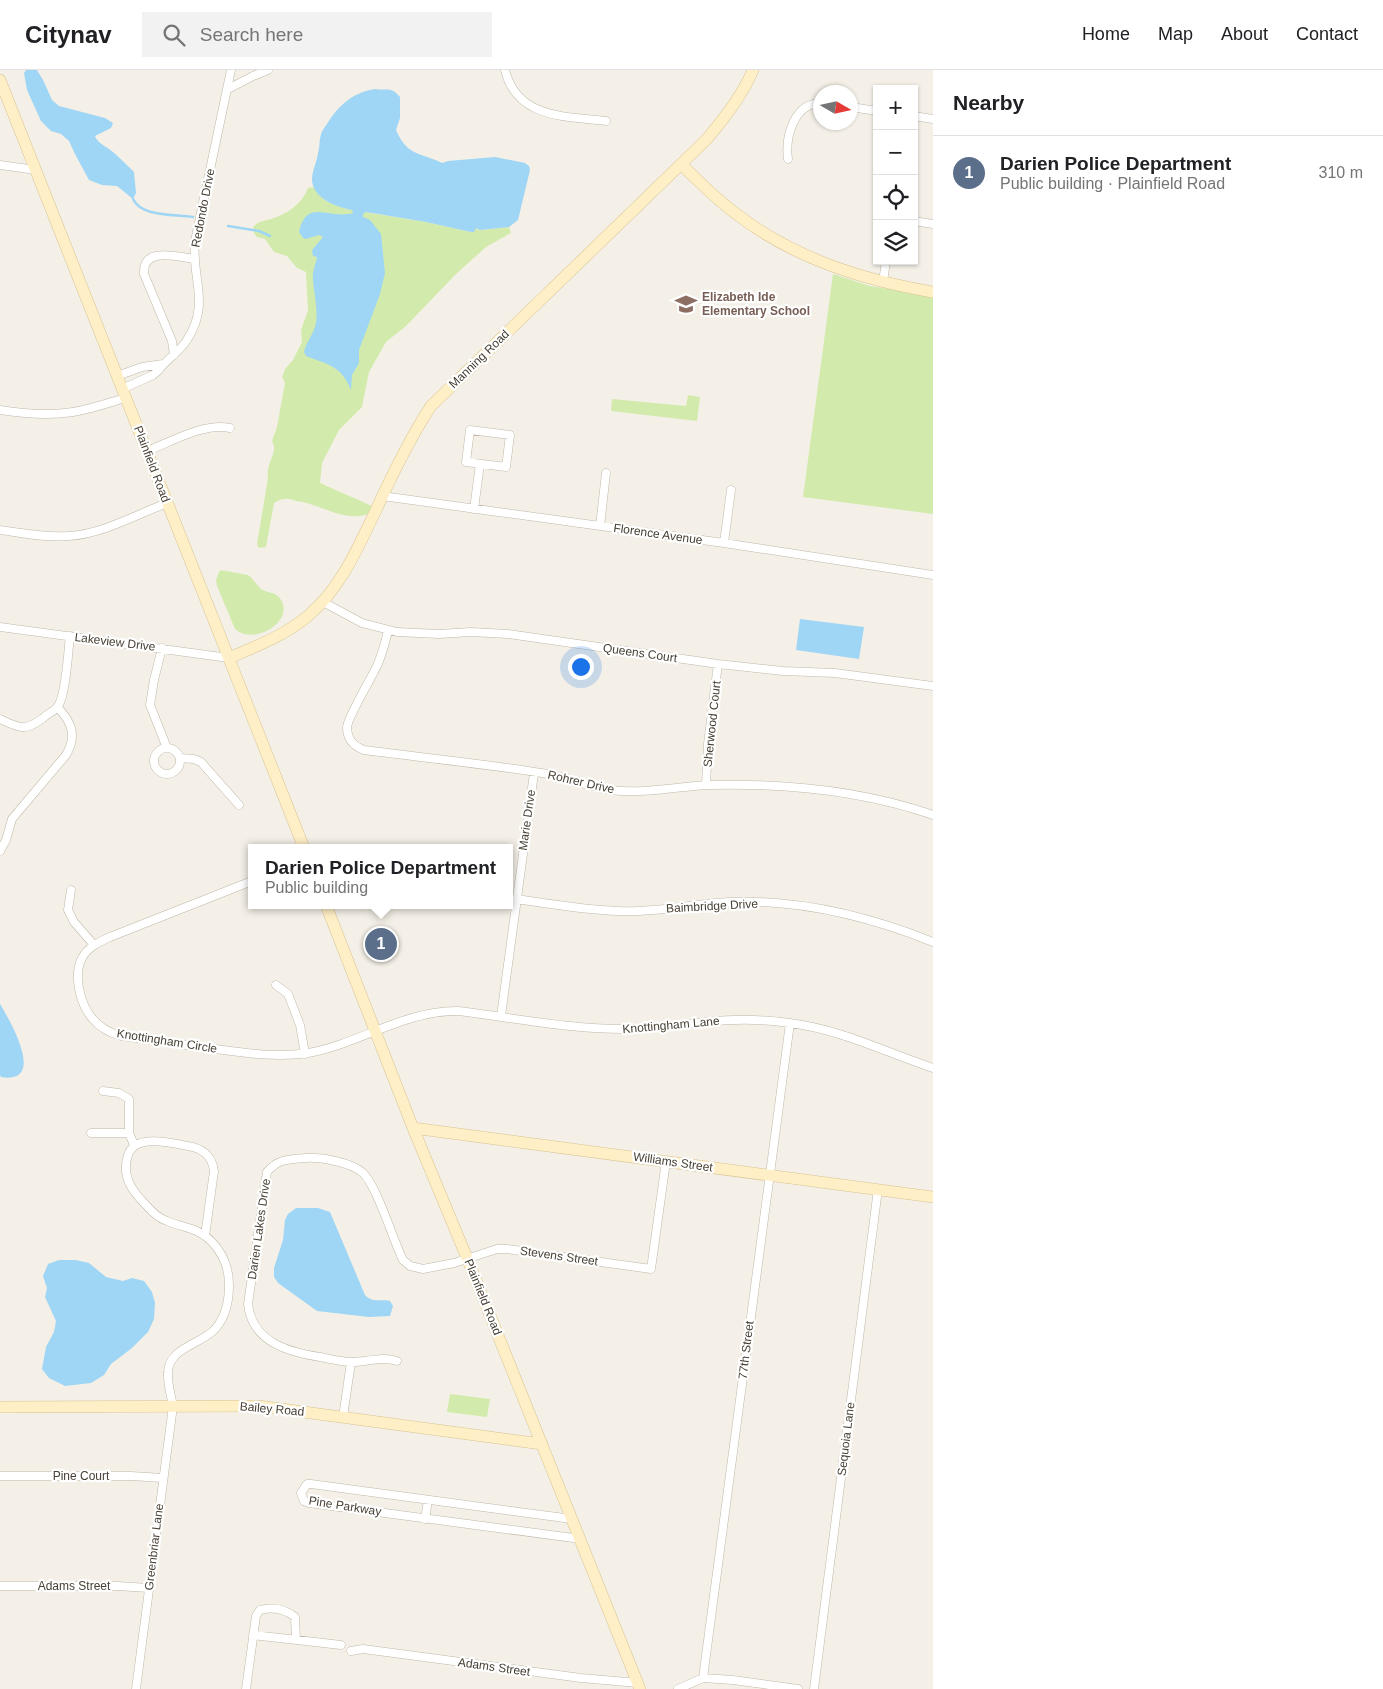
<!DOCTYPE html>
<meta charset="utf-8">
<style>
:root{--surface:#fff;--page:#f2f2f2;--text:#202124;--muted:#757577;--line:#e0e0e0;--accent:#ff2d13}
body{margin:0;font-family:Helvetica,sans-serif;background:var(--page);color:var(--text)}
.controls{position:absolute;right:15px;top:15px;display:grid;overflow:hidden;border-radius:0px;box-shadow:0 1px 4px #0004}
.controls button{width:45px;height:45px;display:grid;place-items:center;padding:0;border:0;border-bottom:1px solid var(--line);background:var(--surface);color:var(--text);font:25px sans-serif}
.compass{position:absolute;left:813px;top:15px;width:45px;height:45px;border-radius:50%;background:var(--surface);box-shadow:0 1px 4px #0004;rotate:99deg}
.you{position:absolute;left:580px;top:596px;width:18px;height:18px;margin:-12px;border:4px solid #fff;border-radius:50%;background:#1a73e8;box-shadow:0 0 0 8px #1a73e833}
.badge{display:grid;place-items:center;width:32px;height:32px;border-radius:50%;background:var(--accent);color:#fff;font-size:16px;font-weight:700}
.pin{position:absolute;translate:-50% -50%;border:2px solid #fff;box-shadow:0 1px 5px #0006}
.popup{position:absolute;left:248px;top:774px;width:265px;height:65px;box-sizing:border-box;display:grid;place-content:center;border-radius:0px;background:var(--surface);filter:drop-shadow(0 1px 4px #0005);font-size:16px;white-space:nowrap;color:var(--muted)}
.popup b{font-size:19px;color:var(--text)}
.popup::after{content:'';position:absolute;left:50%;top:100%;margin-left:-10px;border:10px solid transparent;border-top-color:var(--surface)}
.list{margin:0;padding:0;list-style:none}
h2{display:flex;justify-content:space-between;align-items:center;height:65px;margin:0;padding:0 20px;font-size:21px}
h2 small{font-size:16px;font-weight:400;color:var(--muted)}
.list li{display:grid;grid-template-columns:32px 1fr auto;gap:15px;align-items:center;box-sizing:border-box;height:75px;padding:0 20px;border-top:1px solid var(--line)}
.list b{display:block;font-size:19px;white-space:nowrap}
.list p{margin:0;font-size:16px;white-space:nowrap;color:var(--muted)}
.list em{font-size:16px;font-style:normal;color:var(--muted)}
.icon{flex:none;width:28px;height:28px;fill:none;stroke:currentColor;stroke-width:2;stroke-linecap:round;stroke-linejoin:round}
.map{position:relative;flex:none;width:933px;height:1619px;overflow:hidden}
header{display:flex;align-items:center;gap:30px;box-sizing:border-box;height:70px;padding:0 25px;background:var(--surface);border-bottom:1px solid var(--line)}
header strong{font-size:24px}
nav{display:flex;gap:28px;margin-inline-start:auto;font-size:18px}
.search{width:350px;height:45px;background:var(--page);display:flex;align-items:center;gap:12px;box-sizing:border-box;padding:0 18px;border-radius:0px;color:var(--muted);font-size:19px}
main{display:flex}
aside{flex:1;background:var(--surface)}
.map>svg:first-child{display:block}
.green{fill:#d2ebad}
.water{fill:#9fd5f5}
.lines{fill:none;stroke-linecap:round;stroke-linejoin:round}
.stream{stroke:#9fd5f5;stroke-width:2.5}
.street-casing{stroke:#c0b7a9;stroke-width:9}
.secondary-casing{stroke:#d7c394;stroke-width:12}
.street{stroke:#fff;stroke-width:8}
.secondary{stroke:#ffefc6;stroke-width:11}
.labels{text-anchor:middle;stroke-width:4.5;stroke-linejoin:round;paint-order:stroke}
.street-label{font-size:12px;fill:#484035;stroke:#fff}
.education-label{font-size:12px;font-weight:bold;fill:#785e54;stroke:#fff;text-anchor:start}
</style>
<header>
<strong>Citynav</strong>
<div class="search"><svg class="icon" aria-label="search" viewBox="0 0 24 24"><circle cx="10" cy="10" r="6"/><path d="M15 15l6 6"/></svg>Search here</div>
<nav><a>Home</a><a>Map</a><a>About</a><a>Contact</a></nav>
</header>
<main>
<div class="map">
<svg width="933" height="1619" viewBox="0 0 933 1619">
<rect width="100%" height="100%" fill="#f4f0e7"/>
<!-- green -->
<path class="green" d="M313 117 326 131 346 139 426 152 471 162 476 158 480 160 509 157 511 163 486 177 456 204 406 256 386 272 369 302 362 337 339 360 322 393 320 413 372 436 368 444C344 453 319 433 296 431 293 430 288 428 285 429 281 429 277 431 274 433L266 477 259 478 257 474 268 408C268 405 267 403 268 400 269 390 278 381 272 371L277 357 285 313 282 307 285 299 293 290 302 272 301 260 308 241 306 202 297 198 287 186 274 182 265 169 257 167 254 163 253 157C259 151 263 151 271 149 287 144 302 134 308 118Z
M833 204 870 216 933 226V444L803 427Z
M688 325 700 327 697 351 611 341 612 329 686 336Z
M221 500 248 505C254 509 256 515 261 519 267 523 275 522 279 527 298 549 255 577 235 559L217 516 216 510 219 502Z
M450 1324 490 1329 487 1347 447 1342Z"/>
<!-- water -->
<path class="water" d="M26 0H37L43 10 52 30 59 36 105 48 113 53 111 58 95 66C98 74 106 76 113 82 120 88 127 95 134 102L136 123 133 129 117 116 102 115 89 110 75 84 69 71 61 64 51 61 41 51 27 20 24 3Z
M375 19C387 21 391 16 400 27V48L396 60C408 87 420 82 442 93L448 91 495 87 525 93 529 96 530 100 518 150 509 157 480 160 476 158 474 162H471L426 152 366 142 363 144V147L370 150 381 164 385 203 380 224 359 280V293L352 305 351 320C341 295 328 295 306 286L304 282C306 272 314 264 316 253 318 239 314 223 313 210 312 201 316 194 317 187L313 186 312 180 323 167 319 165 306 169 303 168 299 162C307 127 329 150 353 143L352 140C337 137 313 129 312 110 312 100 317 92 318 83 320 77 319 70 321 64 322 60 325 57 327 54 339 35 352 23 375 19Z
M800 549 864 557 859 589 796 580Z
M0 934C9 949 48 1015 1 1007L0 1005Z
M296 1138H318L330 1142 365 1225C372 1233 380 1229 390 1231L393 1236 390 1246 369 1247 317 1241 278 1213 274 1207V1198L283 1170 285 1150 288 1144Z
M59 1190H76L89 1193 106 1207 123 1211 132 1208 144 1211 152 1222 155 1233 154 1249 148 1262 132 1278 111 1294 104 1305 91 1313 65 1316 49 1308 42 1299 46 1277 54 1262 56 1251 45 1227 47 1218 43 1206 48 1194Z"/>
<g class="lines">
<!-- stream -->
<path class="stream" d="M133 129C141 147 175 144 193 147
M228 156 259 161 270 166"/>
<!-- street casing -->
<g class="street-casing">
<path id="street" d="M505 0C517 49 565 46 606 51
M228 19 253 6 268 0
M851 37 877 41
M914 46 933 49
M788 89C785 67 794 33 821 33
M0 95 36 100
M914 151 933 154
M883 212 886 191
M174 285 172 271 144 204C142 176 177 187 195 189
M117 306 142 297 163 294
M122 319 153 305 158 301C166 289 179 283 187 270 211 233 191 208 195 171L231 0
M0 340C25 344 49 346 73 342 91 339 108 333 125 328
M470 360 510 365 506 397 466 392Z
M147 381C171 372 205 352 230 358
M382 426 724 473 933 505
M474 439 480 394
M600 456 606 403
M0 460C23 463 46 468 69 466 102 464 136 445 167 433
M724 473 731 420
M323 532 362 553 397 562 439 564 471 562 508 564 718 594 783 601 835 603 933 616
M0 557 229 588
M388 561C385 573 382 586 376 598 370 610 348 647 347 657 347 669 353 676 364 680 425 688 487 694 548 704 573 709 596 720 622 721 651 723 680 716 709 715 785 713 861 720 933 745
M162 578 154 610 150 635 167 678
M0 649C19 658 25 662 43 648 47 644 55 641 58 636 66 625 68 582 70 566
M154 691a13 13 0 1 1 26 0a13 13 0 1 1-26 0Z
M180 688 194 689 201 692 239 735
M706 715 708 674 718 594
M0 781 6 770 12 749 66 685C77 666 72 652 58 638
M252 811 110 867C99 872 88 877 82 888 73 905 80 934 92 948 99 957 110 963 121 966 153 970 185 975 216 979 246 983 277 988 308 983 359 974 405 940 458 941 515 948 573 960 631 959 656 959 681 955 706 952 733 949 762 949 789 953 840 959 885 982 933 998
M71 820 68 840 74 852 94 875
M516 829C550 834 584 840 618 841 655 843 692 834 729 832 799 829 868 846 933 872
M276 915 288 924 300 955 305 984
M501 946 534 703
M103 1021 119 1023 129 1029V1063L134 1075
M91 1063H129
M397 1291C382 1286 367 1292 351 1292 341 1292 330 1289 320 1287 288 1282 252 1272 248 1234L267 1102C278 1089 289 1089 305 1088 320 1087 351 1092 363 1103 377 1116 393 1170 403 1190L410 1196 423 1199 454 1193 497 1179H507L651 1199 666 1091
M343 1347 351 1292
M0 1406H131L163 1408
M425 1449 428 1430
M572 1449 311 1414H307L301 1423 304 1431 309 1433 581 1469
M0 1516H117L149 1518
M253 1565 341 1575
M351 1581 363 1579 581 1608 638 1613
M703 1608 790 953
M136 1619 173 1336C171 1325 167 1313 168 1302 169 1277 203 1274 216 1258 226 1246 229 1230 229 1215 229 1199 223 1183 211 1171 197 1157 183 1158 167 1151 158 1148 152 1142 146 1135 132 1121 121 1106 128 1085 136 1062 175 1074 193 1077 206 1081 212 1088 214 1101L205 1166
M246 1619 256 1546 260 1540C272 1537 285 1539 295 1547L296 1570
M678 1619 703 1608 733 1610 798 1619
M814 1619 878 1119"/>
</g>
<!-- secondary casing -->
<g class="secondary-casing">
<path id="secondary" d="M0 10 304 778
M681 94C698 111 715 128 735 143 793 188 862 210 933 222
M229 588C257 576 286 565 309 545 341 518 358 477 376 440 392 405 410 368 431 336L707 69C725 47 742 26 753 0
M326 835 413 1058 467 1188 640 1619
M413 1058 933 1127
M0 1337 259 1336 542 1374"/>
</g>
<!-- street -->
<use href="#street" class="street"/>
<!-- secondary -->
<use href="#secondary" class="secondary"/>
</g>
<!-- icons -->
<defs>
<g id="school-bare" transform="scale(1.725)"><path d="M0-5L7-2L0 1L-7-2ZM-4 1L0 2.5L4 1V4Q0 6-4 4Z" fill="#8d6e63" stroke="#fff" stroke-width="2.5" paint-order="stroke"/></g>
</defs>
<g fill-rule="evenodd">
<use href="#school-bare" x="686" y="234"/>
</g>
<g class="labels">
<!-- street labels -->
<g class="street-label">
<text transform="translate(203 138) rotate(-79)" y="4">Redondo Drive</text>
<text transform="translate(479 289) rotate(-44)" y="4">Manning Road</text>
<text transform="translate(152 394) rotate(69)" y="4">Plainfield Road</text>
<text transform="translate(658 464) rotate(8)" y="4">Florence Avenue</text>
<text transform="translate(115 572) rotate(7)" y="4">Lakeview Drive</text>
<text transform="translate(640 583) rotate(8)" y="4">Queens Court</text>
<text transform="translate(712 654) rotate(-84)" y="4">Sherwood Court</text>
<text transform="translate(581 712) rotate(13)" y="4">Rohrer Drive</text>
<text transform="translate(527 750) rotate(-82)" y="4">Marie Drive</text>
<text transform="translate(712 836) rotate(-3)" y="4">Baimbridge Drive</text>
<text transform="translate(671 955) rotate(-5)" y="4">Knottingham Lane</text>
<text transform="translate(167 971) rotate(9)" y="4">Knottingham Circle</text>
<text transform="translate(673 1092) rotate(8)" y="4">Williams Street</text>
<text transform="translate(259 1159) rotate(-82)" y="4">Darien Lakes Drive</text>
<text transform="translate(559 1186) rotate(8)" y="4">Stevens Street</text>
<text transform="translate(483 1227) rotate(68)" y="4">Plainfield Road</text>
<text transform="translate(746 1280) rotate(-83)" y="4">77th Street</text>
<text transform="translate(272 1339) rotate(5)" y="4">Bailey Road</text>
<text transform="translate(846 1369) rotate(-83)" y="4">Sequoia Lane</text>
<text x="81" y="1410">Pine Court</text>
<text transform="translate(345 1436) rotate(9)" y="4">Pine Parkway</text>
<text transform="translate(154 1477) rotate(-83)" y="4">Greenbriar Lane</text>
<text x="74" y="1520">Adams Street</text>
<text transform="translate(494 1597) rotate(8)" y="4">Adams Street</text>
</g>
<!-- education labels -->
<g class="education-label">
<text x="702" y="231">Elizabeth Ide<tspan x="702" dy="14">Elementary School</tspan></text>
</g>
</g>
</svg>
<div class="controls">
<button>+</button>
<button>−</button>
<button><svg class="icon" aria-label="locate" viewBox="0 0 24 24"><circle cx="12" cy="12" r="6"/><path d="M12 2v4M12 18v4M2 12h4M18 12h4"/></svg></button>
<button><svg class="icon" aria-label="layers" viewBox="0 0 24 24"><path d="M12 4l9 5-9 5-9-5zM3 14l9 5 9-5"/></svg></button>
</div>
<svg class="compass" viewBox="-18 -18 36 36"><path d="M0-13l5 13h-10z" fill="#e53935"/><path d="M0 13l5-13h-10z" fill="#757577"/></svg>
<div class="you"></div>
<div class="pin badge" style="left:381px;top:874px;background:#5c6f8a">1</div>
<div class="popup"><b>Darien Police Department</b>Public building</div>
</div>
<aside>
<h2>Nearby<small></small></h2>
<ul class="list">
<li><span class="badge" style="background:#5c6f8a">1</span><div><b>Darien Police Department</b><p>Public building · Plainfield Road</p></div><em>310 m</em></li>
</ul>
</aside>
</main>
